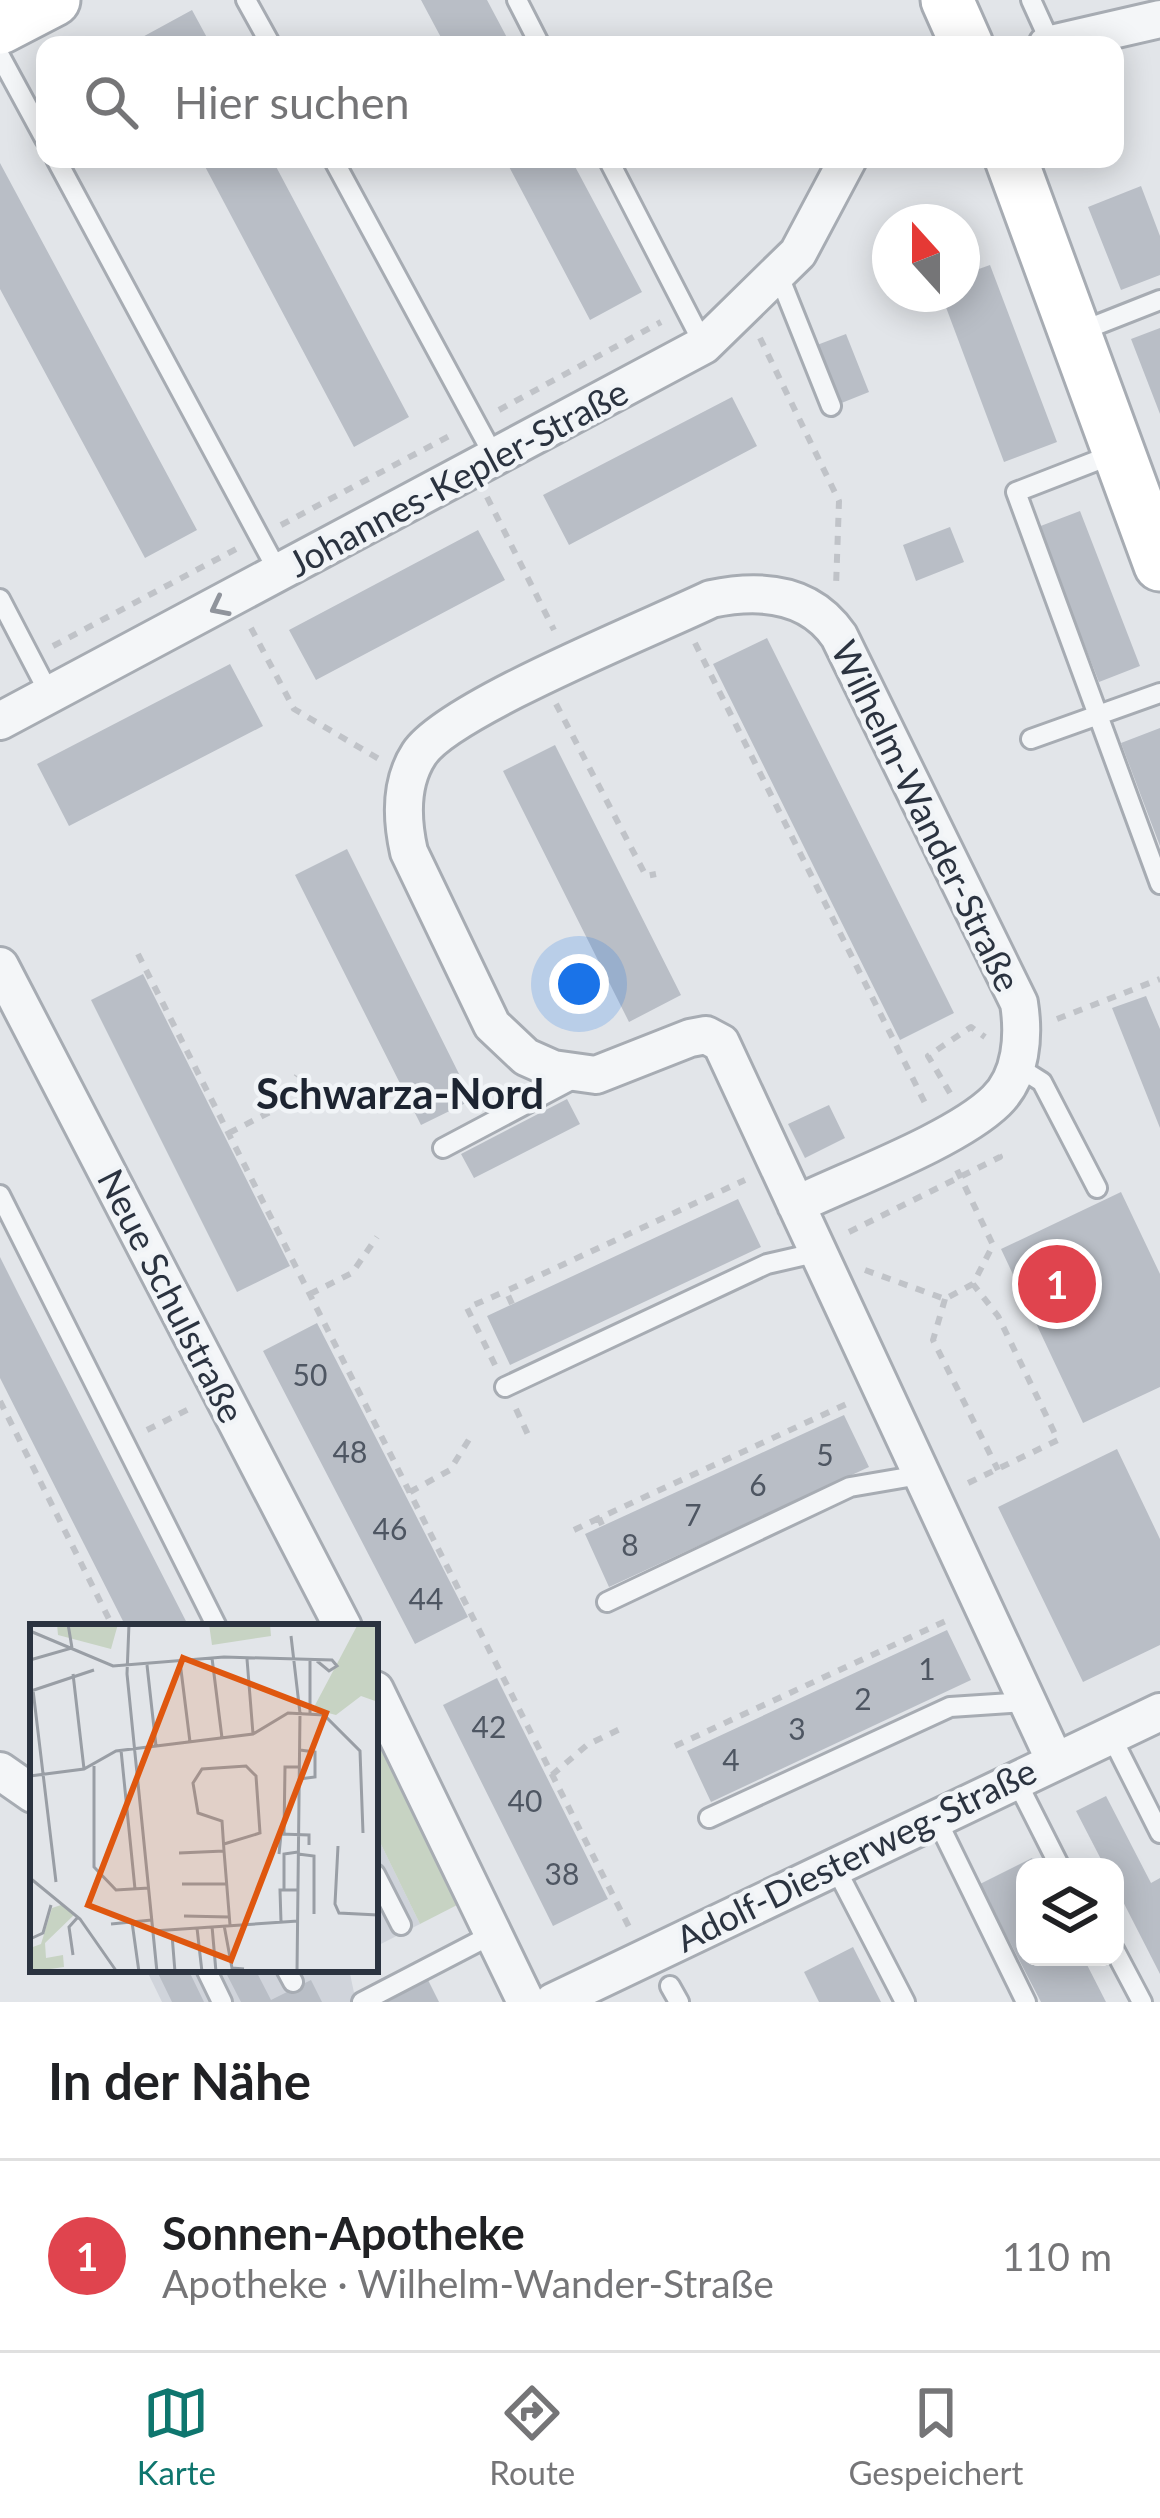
<!DOCTYPE html>
<html lang="de">
<meta charset="utf-8">
<style>
:root{--surface:#fff;--page:#f6f6f6;--text:#202124;--muted:#757577;--line:#e0e0e0;--accent:#0f766e}
body{margin:0;font-family:Lato,sans-serif;background:var(--page);color:var(--text)}
.controls{position:absolute;right:36px;bottom:36px;display:grid;overflow:hidden;border-radius:24px;box-shadow:0 6px 30px #0003}
.controls button{width:108px;height:108px;display:grid;place-items:center;padding:0;border:0;border-bottom:3px solid var(--line);background:var(--surface);color:var(--text);font:60px sans-serif}
.compass{position:absolute;left:872px;top:204px;width:108px;height:108px;border-radius:50%;background:var(--surface);box-shadow:0 6px 30px #0003;rotate:339deg}
.you{position:absolute;left:579px;top:984px;width:42px;height:42px;margin:-30px;border:9px solid #fff;border-radius:50%;background:#1a73e8;box-shadow:0 0 0 18px #1a73e833}
.badge{display:grid;place-items:center;width:78px;height:78px;border-radius:50%;background:var(--accent);color:#fff;font-size:39px;font-weight:700}
.pin{position:absolute;translate:-50% -50%;border:6px solid #fff;box-shadow:0 3px 12px #0006}
.list{margin:0;padding:0;list-style:none}
h2{display:flex;justify-content:space-between;align-items:center;height:156px;margin:0;padding:0 48px;font-size:51px}
h2 small{font-size:39px;font-weight:400;color:var(--muted)}
.list li{display:grid;grid-template-columns:78px 1fr auto;gap:36px;align-items:center;box-sizing:border-box;height:192px;padding:0 48px;border-top:3px solid var(--line)}
.list b{display:block;font-size:45px;white-space:nowrap}
.list p{margin:0;font-size:39px;white-space:nowrap;color:var(--muted)}
.list em{font-size:39px;font-style:normal;color:var(--muted)}
.icon{flex:none;width:66px;height:66px;fill:none;stroke:currentColor;stroke-width:2;stroke-linecap:round;stroke-linejoin:round}
.map{position:relative;flex:none;width:1160px;height:2002px;overflow:hidden}
.search{position:absolute;background:var(--surface);box-shadow:0 6px 30px #0003;left:36px;right:36px;top:36px;height:132px;display:flex;align-items:center;gap:30px;box-sizing:border-box;padding:0 42px;border-radius:24px;color:var(--muted);font-size:45px}
.sheet{height:348px;background:var(--surface)}
nav{display:flex;justify-content:space-around;align-items:center;box-sizing:border-box;height:168px;border-top:3px solid var(--line);background:var(--surface);font-size:33px;color:var(--muted)}
nav a{display:grid;justify-items:center;gap:6px}
nav .on{color:var(--accent)}
.map>svg:first-child{display:block}
.built{fill:#d0d4db}
.green{fill:#c7d3c3}
.building{fill:#b9bec6}
.lines{fill:none;stroke-linecap:round;stroke-linejoin:round}
.lane-casing{stroke:#a7acb3;stroke-width:24}
.street-casing{stroke:#a7acb3;stroke-width:42}
.secondary-casing{stroke:#a7acb3;stroke-width:57}
.path{stroke:#c0c3c8;stroke-width:6;stroke-dasharray:9 9;stroke-linecap:butt}
.lane{stroke:#f4f6f8;stroke-width:18}
.street{stroke:#f4f6f8;stroke-width:36}
.secondary{stroke:#fff;stroke-width:51}
.oneway{stroke:#90949c}
.labels{text-anchor:middle;stroke-width:9;stroke-linejoin:round;paint-order:stroke}
.number-label{font-size:30px;fill:#4e5662}
.street-label{font-size:36px;fill:#2b3340;stroke:#f1f4f7}
.quarter-label{font-size:42px;font-weight:bold;fill:#1d2431;stroke:#f1f4f7}
.inset-road{fill:none;stroke:#999ea5;stroke-width:3}
.view{fill:#df570f;fill-opacity:0.15;stroke:#df570f;stroke-width:6}
.inset-edge{fill:none;stroke:#2b3340;stroke-width:6}
</style>
<div class="map">
<svg width="1160" height="2002" viewBox="0 0 1160 2002">
<rect width="100%" height="100%" fill="#e2e5e9"/>
<!-- built -->
<path class="built" d="M375 1832 420 1924 375 1947Z
M146 1969H349L356 2002H162Z"/>
<!-- green -->
<path class="green" d="M377 1736 459 1904 420 1924 375 1832Z"/>
<!-- building -->
<path class="building" d="M421 0H487L511 45H445Z
M192 10 211 45H140L137 40Z
M201 159H272L409 417 354 447Z
M505 159H571L642 292 590 320Z
M0 163 197 530 145 558 0 289Z
M1141 186 1160 236V275L1121 290 1088 207Z
M990 265 1057 442 1004 462 941 294H962V275Z
M1160 328V414L1131 339Z
M846 334 869 392 839 404 817 345Z
M732 397 757 446 569 545 543 495Z
M1080 511 1140 666 1099 682 1038 527Z
M950 527 964 562 916 581 903 545Z
M478 530 505 580 316 680 289 630Z
M767 638 954 1013 900 1040 713 664Z
M230 664 263 726 69 826 37 764Z
M1160 728V846L1121 743Z
M555 745 681 995 629 1022 503 771Z
M347 849 472 1100 421 1125 295 875Z
M143 974 290 1266 237 1292 91 1000Z
M1146 996 1160 1029V1128L1112 1008Z
M567 1099 580 1124 474 1178 461 1154Z
M829 1105 845 1138 805 1158 788 1124Z
M1121 1192 1160 1274V1387L1083 1423 1001 1249Z
M738 1199 761 1247 510 1365 487 1316Z
M0 1257 19 1295 189 1627H126L0 1378Z
M317 1323 468 1617 415 1644 263 1351Z
M844 1415 869 1467 609 1587 585 1534Z
M1117 1449 1160 1539V1645L1083 1682 998 1507Z
M947 1630 971 1680 711 1802 687 1751Z
M497 1678 608 1899 553 1926 443 1705Z
M1106 1796 1151 1883 1160 1878V1974L1115 1886V1867H1105L1076 1811Z
M1032 1858 1036 1867H1025V1957H1083L1106 2002H1041L980 1884Z
M853 1947 881 2002H819L804 1972Z
M156 1969H188L204 2002H172Z
M224 1969H255L271 2000 311 1980 322 2002H241Z
M427 1978 439 2002H381Z"/>
<g class="lines">
<!-- lane casing -->
<g class="lane-casing">
<path id="lane" d="M246 0 271 45
M517 0 540 45
M1031 0 1051 44
M0 56 45 139
M56 159 280 575
M333 159 495 458
M608 159 704 345
M779 276 831 406
M1079 332 1160 300
M1114 454 1016 492 1160 884
M0 599 50 695
M1031 739 1160 693
M1015 1065 1042 1082 1097 1188
M443 1148 577 1077
M0 1195 217 1627
M505 1387 767 1264 815 1253
M607 1602 850 1487 920 1475
M1110 1734 1160 1833
M1015 1778 1060 1867
M709 1818 950 1707 1027 1702
M936 1818 1026 2002
M834 1865 905 2002
M375 1874 401 1925
M1115 1951 1142 2002
M206 1969 222 2002
M286 1969 293 1982
M670 1986 679 2002
M362 2002 493 1934"/>
</g>
<!-- street casing -->
<g class="street-casing">
<path id="street" d="M1047 45 1160 19
M0 721 704 345 798 253 848 159
M0 966 343 1627
M796 1205C850 1179 956 1140 996 1101 1022 1076 1024 1035 1019 1003L839 636C809 592 759 589 711 599 651 628 448 709 419 754 400 783 402 821 409 852L492 1025 526 1057 553 1069 596 1075 690 1038 706 1035 721 1043 1054 1759
M375 1690 526 2002
M0 1771 33 1794
M553 2002 1160 1712"/>
</g>
<!-- secondary casing -->
<g class="secondary-casing">
<path id="secondary" d="M947 0 967 45
M0 28 54 0
M1011 159 1160 565"/>
</g>
<!-- path -->
<path class="path" d="M760 338 839 501 836 587
M499 410 661 322
M487 497 554 630
M281 525 455 433
M251 628 294 709 379 759
M695 643 928 1109
M53 646 238 548
M556 704 646 876 656 874
M138 954 629 1927
M1057 1019 1160 979
M950 1093 928 1056 971 1027 985 1037
M229 1133 272 1111 297 1076
M957 1170 993 1245 973 1284 998 1316 1058 1440 962 1486
M849 1232 1000 1157 995 1148
M865 1270 945 1299 973 1284
M310 1294 352 1273 377 1237
M945 1299 933 1340 998 1470
M512 1304 506 1291 745 1180
M495 1365 467 1308 506 1291
M0 1401 113 1627
M516 1409 530 1439
M147 1430 189 1409
M410 1492 450 1470 473 1433
M602 1525 599 1518 851 1402
M574 1530 599 1518
M675 1746 950 1619
M552 1775 587 1745 620 1729"/>
<!-- lane -->
<use href="#lane" class="lane"/>
<!-- street -->
<use href="#street" class="street"/>
<!-- secondary -->
<use href="#secondary" class="secondary"/>
</g>
<!-- one-way arrows -->
<defs><path id="oneway-chevron" d="M-2-3.5L2.5 0L-2 3.5" fill="none" stroke-width="1.6" stroke-linecap="round" stroke-linejoin="round" transform="scale(3)"/></defs>
<use class="oneway" href="#oneway-chevron" transform="translate(219 607) rotate(153)"/>
<g class="labels">
<!-- number labels -->
<g class="number-label">
<text x="310" y="1386">50</text>
<text x="350" y="1463">48</text>
<text x="825" y="1466">5</text>
<text x="758" y="1496">6</text>
<text x="693" y="1526">7</text>
<text x="390" y="1540">46</text>
<text x="630" y="1556">8</text>
<text x="426" y="1610">44</text>
<text x="927" y="1680">1</text>
<text x="863" y="1710">2</text>
<text x="489" y="1738">42</text>
<text x="797" y="1740">3</text>
<text x="731" y="1771">4</text>
<text x="525" y="1812">40</text>
<text x="562" y="1885">38</text>
</g>
<!-- street labels -->
<g class="street-label">
<text transform="translate(458 478) rotate(-28)" y="13">Johannes-Kepler-Straße</text>
<text transform="translate(926 816) rotate(64)" y="13">Wilhelm-Wander-Straße</text>
<text transform="translate(171 1296) rotate(63)" y="13">Neue Schulstraße</text>
<text transform="translate(856 1855) rotate(-26)" y="13">Adolf-Diesterweg-Straße</text>
</g>
<!-- quarter labels -->
<g class="quarter-label">
<text x="400" y="1109">Schwarza-Nord</text>
</g>
</g>
<!-- overview -->
<g transform="translate(30 1624)">
<rect width="348" height="348" fill="#e2e5e9"/>
<path d="M27 0H88L81 25 28 11ZM179 0H240L241 12 182 21ZM328 0H348V78L331 72 306 91 283 85ZM31 281 44 291 15 319 16 334 33 331 34 343 0 348V324L11 320 22 284Z" fill="#c7d3c3"/>
<path class="inset-road" d="M99 0 97 50 127 348M0 7 83 42 194 33 302 36 307 42 299 47 287 37M261 12 270 89 267 348M182 34 192 114M217 35 223 110M0 36 42 24 38 0M280 37V89M150 38 160 118M117 41 126 122M43 50 54 145M3 66 26 258M1 67 64 46M91 126 105 265M64 142V243L86 266 119 264M0 152 54 145 86 127 223 110 258 89 294 91 330 127 333 209M269 155 285 153V128L270 126M254 210 255 143H269M194 220 230 209 226 152 216 142 172 145 163 159 168 189 192 197 194 227 200 301M308 222 305 280 309 289 348 291M149 229 194 227M249 230 251 210 279 211V221M268 230 284 232V290M0 254 50 295 87 348M152 260H196M254 266V230L268 228M154 292 199 293M102 298 109 348M251 298 250 266H268M81 300 122 296M194 301 202 344 214 345M182 302 186 348M167 304 172 348M123 307 268 297M142 311 145 348M0 315 13 309 21 281M43 331 39 303 48 293"/>
<path class="view" d="M153 34 296 89 201 336 58 281Z"/>
<rect width="348" height="348" class="inset-edge"/>
</g>
</svg>
<div class="controls">
<button><svg class="icon" aria-label="layers" viewBox="0 0 24 24"><path d="M12 4l9 5-9 5-9-5zM3 14l9 5 9-5"/></svg></button>
</div>
<svg class="compass" viewBox="-18 -18 36 36"><path d="M0-13l5 13h-10z" fill="#e53935"/><path d="M0 13l5-13h-10z" fill="#757577"/></svg>
<div class="you"></div>
<div class="pin badge" style="left:1057px;top:1284px;background:#e0444e">1</div>
<div class="search"><svg class="icon" aria-label="search" viewBox="0 0 24 24"><circle cx="10" cy="10" r="6"/><path d="M15 15l6 6"/></svg>Hier suchen</div>
</div>
<section class="sheet">
<h2>In der Nähe<small></small></h2>
<ul class="list">
<li><span class="badge" style="background:#e0444e">1</span><div><b>Sonnen-Apotheke</b><p>Apotheke · Wilhelm-Wander-Straße</p></div><em>110 m</em></li>
</ul>
</section>
<nav>
<a class="on"><svg class="icon" aria-label="map" viewBox="0 0 24 24"><path d="M3 6l6-2 6 2 6-2v14l-6 2-6-2-6 2zM9 4v14M15 6v14"/></svg>Karte</a>
<a><svg class="icon" aria-label="directions" viewBox="0 0 24 24"><path d="M12 3l9 9-9 9-9-9zM9 14v-3h6M13 9l2 2-2 2"/></svg>Route</a>
<a><svg class="icon" aria-label="saved" viewBox="0 0 24 24"><path d="M7 4h10v16l-5-4-5 4z"/></svg>Gespeichert</a>
</nav>
